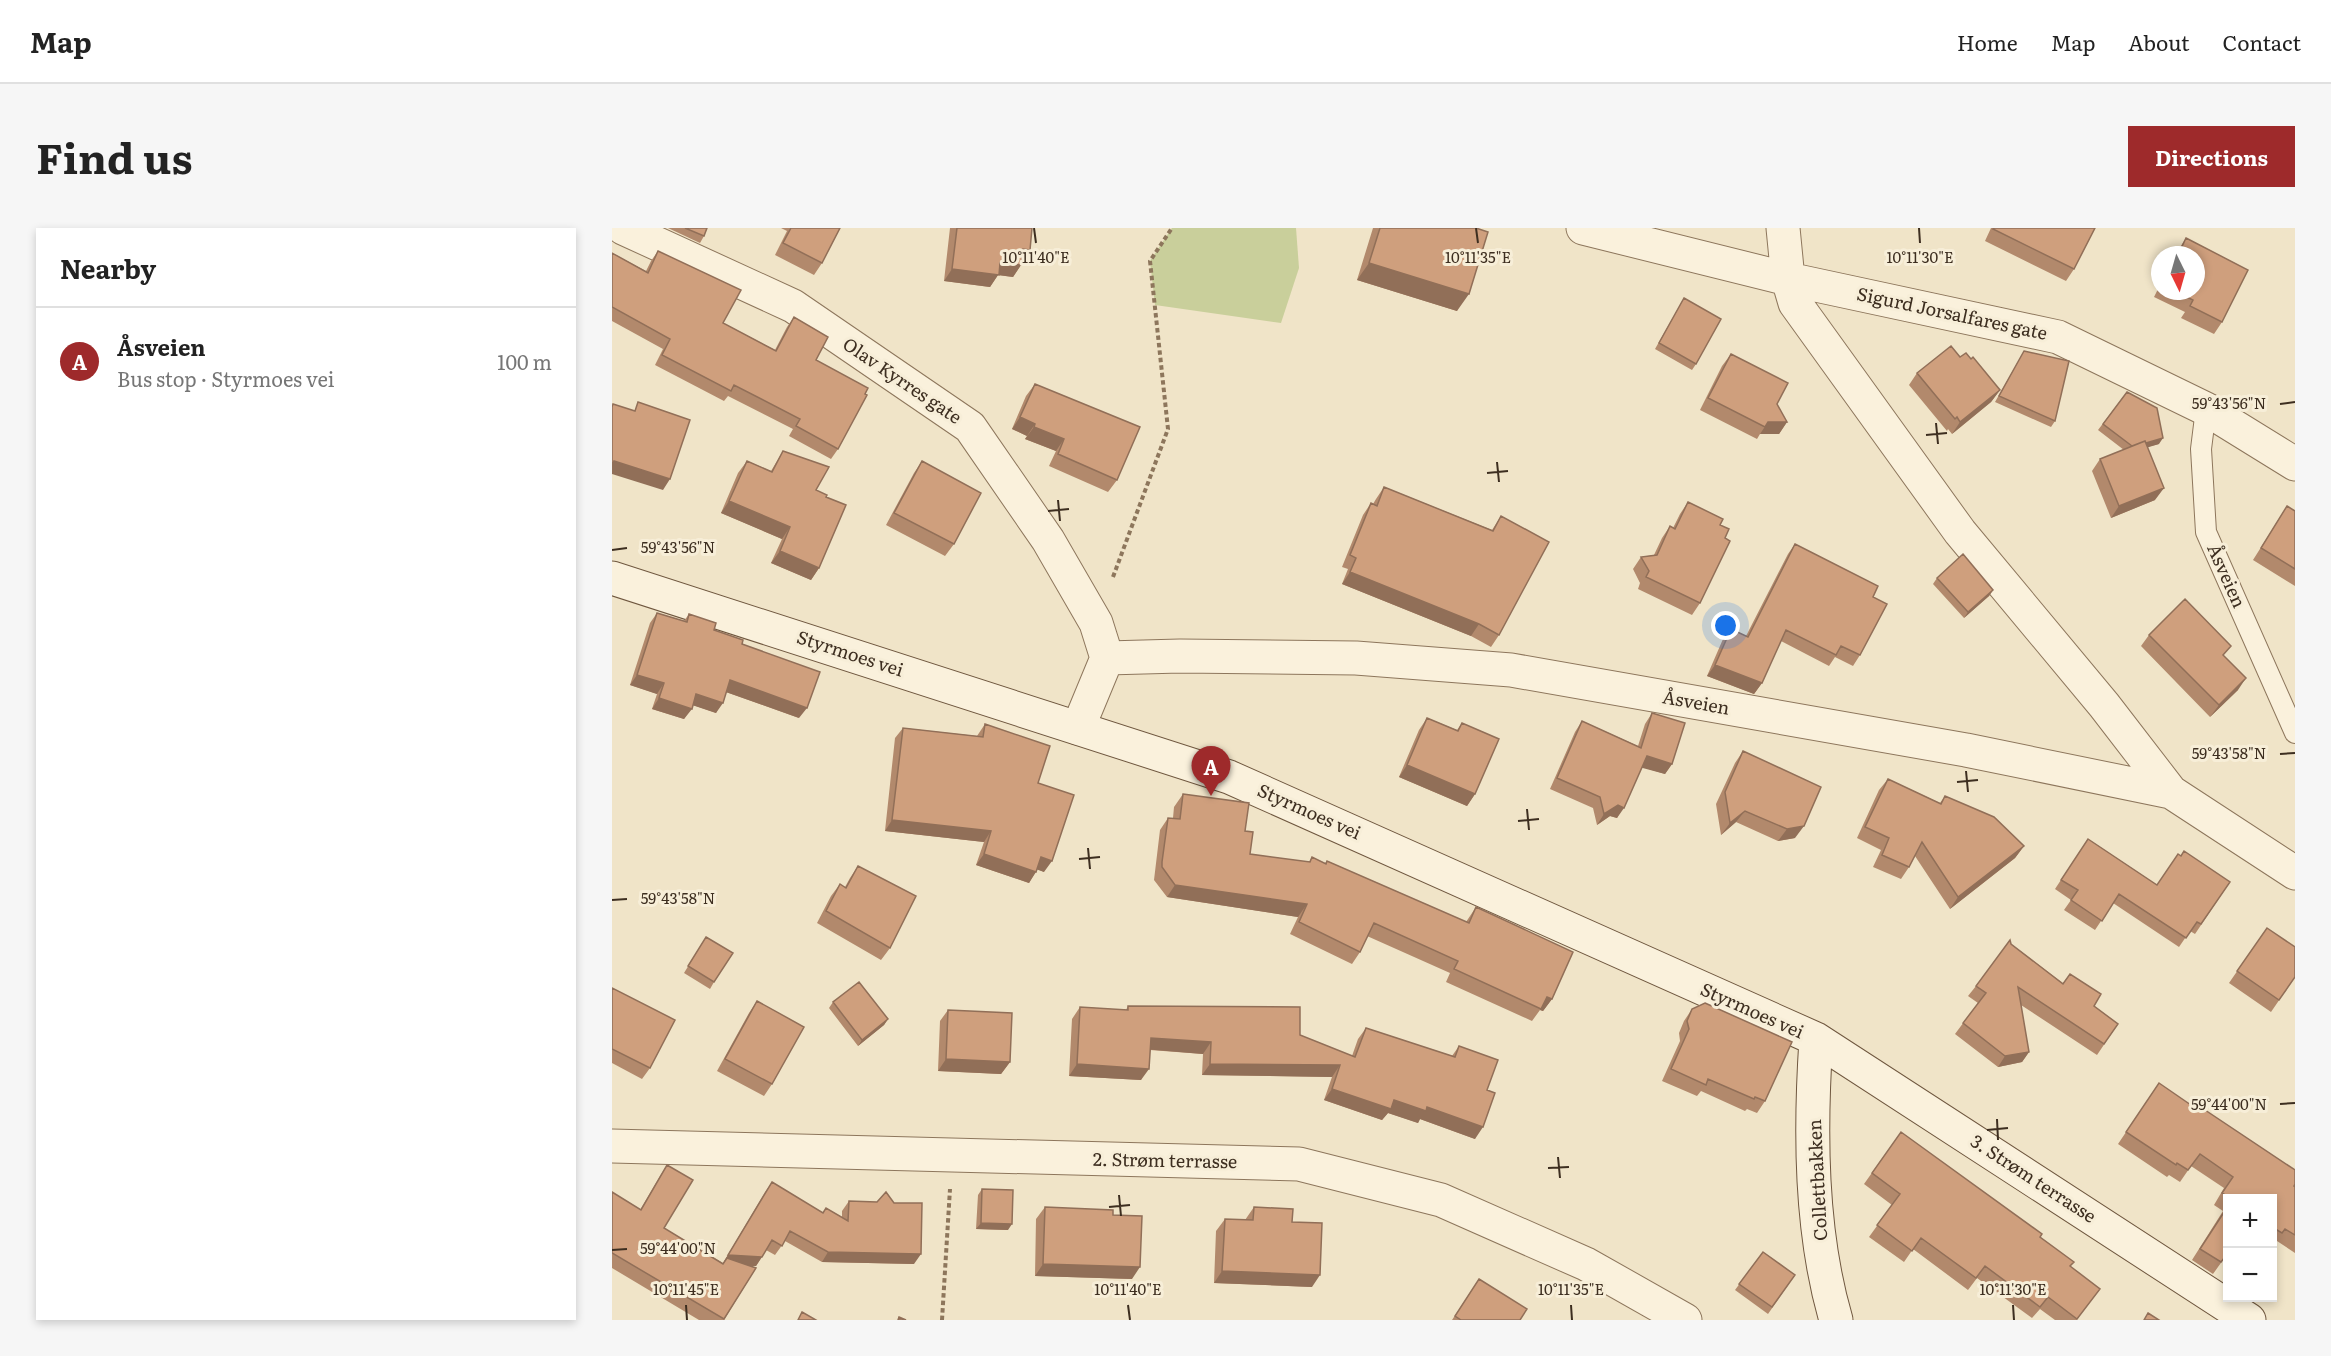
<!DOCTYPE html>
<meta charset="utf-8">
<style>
:root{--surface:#fff;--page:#f6f6f6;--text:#222;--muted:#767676;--line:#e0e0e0;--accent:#9e2a2b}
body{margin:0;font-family:Literata,serif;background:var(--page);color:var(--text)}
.controls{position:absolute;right:18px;bottom:18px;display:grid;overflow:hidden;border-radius:0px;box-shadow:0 3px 9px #0003}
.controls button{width:54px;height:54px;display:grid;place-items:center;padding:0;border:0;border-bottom:2px solid var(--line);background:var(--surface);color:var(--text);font:30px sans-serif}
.compass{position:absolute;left:1539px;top:18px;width:54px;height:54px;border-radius:50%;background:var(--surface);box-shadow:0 3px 9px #0003;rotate:175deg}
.you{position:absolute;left:1114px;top:398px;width:21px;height:21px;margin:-15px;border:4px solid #fff;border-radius:50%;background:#1a73e8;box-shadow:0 0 0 9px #1a73e833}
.badge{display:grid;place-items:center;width:39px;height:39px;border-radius:50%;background:var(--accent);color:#fff;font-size:20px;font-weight:700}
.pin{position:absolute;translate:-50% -50px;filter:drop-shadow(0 2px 3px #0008)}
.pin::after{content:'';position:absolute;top:32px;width:21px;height:18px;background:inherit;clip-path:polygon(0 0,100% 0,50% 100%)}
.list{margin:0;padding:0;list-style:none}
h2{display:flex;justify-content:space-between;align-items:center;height:78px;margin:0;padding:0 24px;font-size:26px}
h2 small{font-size:20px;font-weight:400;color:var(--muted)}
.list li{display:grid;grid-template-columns:39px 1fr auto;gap:18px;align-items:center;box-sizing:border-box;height:108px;padding:0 24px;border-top:2px solid var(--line)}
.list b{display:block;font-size:22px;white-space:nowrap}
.list p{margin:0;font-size:20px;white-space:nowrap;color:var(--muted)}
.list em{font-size:20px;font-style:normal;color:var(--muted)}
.map{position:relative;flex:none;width:1683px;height:1092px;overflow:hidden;border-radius:0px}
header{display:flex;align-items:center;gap:36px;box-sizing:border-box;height:84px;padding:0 30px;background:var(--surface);border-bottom:2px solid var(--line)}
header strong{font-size:28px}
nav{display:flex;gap:33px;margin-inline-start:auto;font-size:21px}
.intro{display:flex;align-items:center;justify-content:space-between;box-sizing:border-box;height:144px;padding:0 36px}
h1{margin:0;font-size:42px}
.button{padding:15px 27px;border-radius:0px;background:var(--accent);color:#fff;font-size:21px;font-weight:700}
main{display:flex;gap:36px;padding:0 36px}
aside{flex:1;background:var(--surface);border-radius:0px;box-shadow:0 3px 9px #0003}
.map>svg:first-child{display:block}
.green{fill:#c9cf9b}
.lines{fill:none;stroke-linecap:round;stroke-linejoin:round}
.lane-casing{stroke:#8d765c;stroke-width:22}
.street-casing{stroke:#8d765c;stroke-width:35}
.secondary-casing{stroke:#6f573f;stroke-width:35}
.path{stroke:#8d765c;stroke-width:4;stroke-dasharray:4.5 3;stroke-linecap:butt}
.lane{stroke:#faf1dc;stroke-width:20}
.street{stroke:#faf1dc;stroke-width:33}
.secondary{stroke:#faf1dc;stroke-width:33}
.wall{fill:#b2896c}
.shaded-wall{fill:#916f58}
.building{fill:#cf9f7d;stroke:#916f58;stroke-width:1.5}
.ticks{fill:none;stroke:#3d2e20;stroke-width:2}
.labels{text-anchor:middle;stroke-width:6;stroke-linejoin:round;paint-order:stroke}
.street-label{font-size:18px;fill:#3d2e20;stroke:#f7eed8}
.ticks-label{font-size:15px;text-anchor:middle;fill:#3d2e20;stroke:#f7eed8;stroke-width:6;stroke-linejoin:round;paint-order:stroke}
</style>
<header>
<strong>Map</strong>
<nav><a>Home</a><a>Map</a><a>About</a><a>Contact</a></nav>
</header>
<div class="intro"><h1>Find us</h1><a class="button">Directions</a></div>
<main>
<aside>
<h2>Nearby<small></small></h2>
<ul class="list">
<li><span class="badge">A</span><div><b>Åsveien</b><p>Bus stop · Styrmoes vei</p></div><em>100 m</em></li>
</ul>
</aside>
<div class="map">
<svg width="1683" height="1092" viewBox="0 0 1683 1092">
<rect width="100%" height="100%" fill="#f0e4c8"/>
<!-- green -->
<path class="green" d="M560 0H684L687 40 669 95 543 77 538 33Z"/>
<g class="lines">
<!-- lane casing -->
<g class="lane-casing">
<path id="lane" d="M1594 181 1589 221 1594 304 1683 505"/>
</g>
<!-- street casing -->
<g class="street-casing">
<path id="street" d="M11 0 181 78 358 199 436 312 484 395 495 430 466 500
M971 0 1176 51 1446 109 1594 181 1683 236
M1171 0 1176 51 1183 75 1348 304 1492 477 1559 564
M495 430 568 428 744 430 899 442 1354 522 1559 564 1683 645
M0 918 687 936 829 972 974 1036 1073 1092"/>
</g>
<!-- secondary casing -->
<g class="secondary-casing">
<path id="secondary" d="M0 350 617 549 1204 811 1637 1092
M1204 811C1198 903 1198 1003 1224 1092"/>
</g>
<!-- path -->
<path class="path" d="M501 349 556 201 538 33 560 0
M330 1092 338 961"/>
<!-- lane -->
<use href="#lane" class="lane"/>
<!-- street -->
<use href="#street" class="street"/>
<!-- secondary -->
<use href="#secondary" class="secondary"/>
</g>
<!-- wall -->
<path class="wall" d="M56 0H95L92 8 88 15Z
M169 0H228L210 35 202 47 163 27 175 3Z
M338 0H420L409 37 401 49 386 47 378 59 332 53Z
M761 0H864L845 83 745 52Z
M1379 0H1483L1462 41 1454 53 1373 13Z
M1574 10 1636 42 1610 94 1602 106 1569 90 1573 84 1542 69 1548 57V63H1584V27H1563Z
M46 23 111 95 163 122 175 99 182 89 204 132 226 221 219 231 177 208 181 201 116 168 112 173 43 137 51 121 0 93V25L34 43 39 33Z
M1072 70 1084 136 1080 142 1043 121Z
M1412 123 1443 193 1439 199 1383 174Z
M1119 126 1165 176 1175 194 1167 206H1148L1145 211 1088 182 1110 138Z
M1348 129 1388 162 1379 174 1340 206 1336 201 1335 203 1297 157 1305 145Z
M423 156 505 252 496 264 437 238 444 223 413 211 415 208 400 201 414 168Z
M1515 164 1547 216 1535 219 1543 272 1499 290 1480 243 1488 231 1512 222 1486 202Z
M171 223 204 262 214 269 207 340 199 352 159 335 170 311 109 285 126 245 135 233 159 243Z
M310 233 342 316 333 328 274 297 302 245Z
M772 259 880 302 889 288 887 407 879 419 859 408 730 356 736 341 730 339 751 287 759 275 761 276 764 271Z
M1076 274 1108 297 1113 310 1088 375 1080 387 1026 361 1028 355 1021 341 1029 329 1042 327 1050 310 1058 298 1061 300 1068 286Z
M1675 278 1683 283V358L1641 332Z
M1183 316 1261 369 1248 427 1241 438 1223 429 1217 438 1169 413 1150 455 1142 466 1095 448 1111 411 1119 401 1134 408 1176 326Z
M1325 350 1381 362 1377 368 1352 390 1321 356Z
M45 385 72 393 77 386 102 402 130 416 187 490 114 464 104 485 81 477 72 491 40 481 45 466 18 457 38 395Z
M1537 407 1612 428 1626 462 1598 489 1529 418Z
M1040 485 1060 536 1053 546 1030 539 1005 590 998 588 985 597 981 580 938 561 963 504 970 493 1026 518 1033 496Z
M815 490 845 502 850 495 863 566 855 578 787 549 807 502Z
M373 496 426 555 432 644 425 641 417 655 364 637 372 614 273 603 283 510 291 500 365 508Z
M1131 523 1183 610 1166 613 1124 594 1109 607 1104 576 1123 535Z
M1276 551 1328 575 1333 568 1412 618 1403 630 1338 681 1303 628 1297 639 1289 651 1261 639 1269 622 1245 610 1267 562Z
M571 566 633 603 638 626 697 634 700 629 713 635 715 633 854 694 864 679 940 771 931 783 928 782 920 793 834 754 838 745 755 708 748 724 740 736 678 706 686 689 555 669 542 652 548 602 556 590H561L562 579Z
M1476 611 1545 657 1618 654 1583 706 1578 703 1567 719 1501 675 1483 702 1452 682 1459 672 1443 661Z
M246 638 278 720 269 732 205 695 219 668 228 656 233 659 238 650Z
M1655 700 1683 749 1659 784 1617 755Z
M94 709 102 754 98 761 72 745Z
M1399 716 1451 755 1458 746 1482 778 1506 796 1485 827 1409 777 1417 824 1410 834 1386 839 1343 806 1366 775 1356 768 1364 758Z
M0 760 38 840 30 851 0 835Z
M145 773 160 856 152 868 105 843 137 785Z
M221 774 276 791 272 797 246 818 217 780Z
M516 778 688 807 740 828 746 811 754 800 840 828 847 818 875 862 863 911 808 891 806 895 776 885 770 892 712 872 720 849 590 847 591 826 538 822 529 852 457 848 460 791 468 779 514 782Z
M1080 781 1153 873 1145 885 1135 881 1133 883 1089 863 1085 868 1050 853 1068 813 1067 805 1072 793Z
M336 782 398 834 389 846 326 843 328 793Z
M1547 855 1683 959V1025L1665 1013 1662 1017 1660 1016V970H1616V1025L1601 1046 1580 1032 1611 983 1602 977 1612 960 1579 938 1568 954 1557 947 1555 949 1506 916Z
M1289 904 1428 1009 1458 1039 1465 1092H1443L1428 1081 1420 1090 1365 1050 1356 1062 1301 1021 1292 1034 1257 1009 1280 977 1252 956Z
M55 937 52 1000 111 1035 153 964 160 954 211 985 214 980 230 989V983L237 973 302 1036 210 1034 173 1013 163 1027 154 1022 144 1038H138L144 1040 112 1092H87L0 1040V964L28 982 48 948Z
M370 961 396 1002 364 1001 366 967Z
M433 979 501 987 520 1051 423 1048 424 991Z
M642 979 680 994 700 1059 602 1055 604 1003 613 991 633 992Z
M1151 1024 1183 1047 1156 1086 1123 1062Z
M867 1051 908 1092H840Z"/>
<!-- shaded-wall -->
<path class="shaded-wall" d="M411 21 418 22 410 34Z
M388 35 409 37 401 49 386 47 378 59 332 53 340 41Z
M757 35 857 66 845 83 745 52Z
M1388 162 1379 174 1340 206 1348 194Z
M408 189 423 196 415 208 400 201Z
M1156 194H1175L1167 206H1148Z
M422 199 452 211 444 223 413 211Z
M1551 210 1547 216 1517 225 1521 219Z
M2 233 58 251 51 262 0 246V235Z
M1552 260 1543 272 1499 290 1507 278Z
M117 273 178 299 170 311 109 285Z
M168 323 207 340 199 352 159 335Z
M738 344 867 396 859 408 730 356Z
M1381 362 1377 368 1352 390 1356 384Z
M1103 437 1150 455 1142 466 1095 448Z
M25 447 52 455 45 466 18 457Z
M1634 450 1626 462 1598 489 1607 477Z
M118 452 195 480 187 490 111 463Z
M84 466 111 475 104 485 77 476Z
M47 470 80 481 72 491 40 481Z
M1035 528 1060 536 1053 546 1027 539Z
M795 537 863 566 855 578 787 549Z
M1006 577 1012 580 1005 590 998 588 985 597 992 586Z
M1133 583 1124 594 1109 607 1118 595Z
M280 592 379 603 372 614 273 603Z
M1192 598 1183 610 1166 613 1175 601Z
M1412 618 1403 630 1338 681 1346 669Z
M372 626 424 644 417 655 364 637Z
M429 629 440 633 432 644 421 640Z
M563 657 695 676 686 689 555 669Z
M935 769 940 771 931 783 928 782Z
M276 791 272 797 246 818 250 812Z
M539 810 599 814 591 826 531 821Z
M1417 824 1410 834 1386 839 1393 828Z
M334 831 398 834 389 846 326 843Z
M465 836 537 841 529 852 457 848Z
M598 836 728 837 720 849 590 847Z
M720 861 815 879 871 899 863 911 808 891 806 895 776 885 770 892 712 872Z
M369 995 400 996 396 1002 364 1001Z
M216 1024 309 1026 302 1036 210 1034Z
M116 1027 150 1029 144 1038 111 1037 115 1030 110 1037Z
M431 1036 528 1039 520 1051 423 1048Z
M610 1043 708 1047 700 1059 602 1055Z"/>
<!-- building -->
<path class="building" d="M73 0H95L92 8Z
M179 0H228L210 35 171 15Z
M345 0H420L418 22 411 21 409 37 388 35 387 47 340 41Z
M768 0H864L876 4 857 66 757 35Z
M1382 0H1483L1462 41 1381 1Z
M1574 10 1636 42 1610 94 1578 78 1581 72 1563 63H1584V27H1566Z
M46 23 129 62 111 95 164 123 182 89 216 109 204 132 256 160 253 166 255 167 226 221 184 198 188 191 122 157 119 163 50 127 58 111 0 79V25L36 45Z
M1072 70 1109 91 1084 136 1047 115Z
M1339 118 1348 129 1354 125 1359 131 1361 129 1388 162 1348 194 1345 189 1343 191 1305 145Z
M1412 123 1457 133 1443 193 1387 168Z
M1119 126 1176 155 1165 176 1175 194H1156L1153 199 1096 170Z
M423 156 528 199 505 252 446 226 452 211 422 199 423 196 408 189Z
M1515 164 1545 180 1551 210 1534 215 1533 213 1520 218 1491 196Z
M26 174 78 192 58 251 2 233 0 238V179L1 176 23 183Z
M1533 213 1552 260 1507 278 1488 231Z
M171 223 217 239 204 262 215 267 214 269 234 277 207 340 168 323 178 299 117 273 135 233 160 244Z
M310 233 369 265 342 316 282 285Z
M772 259 881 303 889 288 937 314 887 407 867 396 738 344 744 330 738 327 759 275 765 278Z
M1076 274 1111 291 1108 297 1117 301 1113 310 1118 313 1088 375 1034 349 1037 343 1029 329 1045 327 1058 298 1063 301Z
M1675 278 1683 283V341L1649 320Z
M1183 316 1266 358 1261 369 1275 376 1248 427 1229 418 1224 427 1174 402 1150 455 1103 437 1119 401 1136 409Z
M1351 326 1381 362 1356 384 1325 350Z
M1573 371 1619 418 1611 427 1634 450 1607 477 1537 407Z
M45 385 75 394 77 386 104 395 102 402 131 412 130 416 208 444 195 480 118 452 111 475 84 466 80 481 47 470 52 455 25 447Z
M1040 485 1073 495 1060 536 1035 528 1012 580 1006 577 992 586 988 569 945 550 970 493 1029 520Z
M815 490 846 503 850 495 887 511 863 566 795 537Z
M373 496 438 518 426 555 462 567 440 633 429 629 424 644 372 626 379 603 280 592 291 500 371 509Z
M1131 523 1209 559 1192 598 1175 601 1133 583 1118 595 1113 564Z
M1276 551 1329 576 1333 568 1382 589 1412 618 1346 669 1310 614 1297 639 1270 627 1277 610 1253 599Z
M571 566 637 575 633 603 641 604 638 626 698 634 700 629 714 636 715 633 857 695 864 679 961 724 940 771 935 769 929 781 842 741 846 733 762 695 748 724 687 694 695 676 563 657 550 639V634L556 590 568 591Z
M1476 611 1545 657 1566 626 1569 628 1572 623 1618 654 1589 696 1585 694 1574 710 1507 666 1490 693 1459 672 1466 662 1449 652Z
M246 638 304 668 278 720 214 683 228 656 234 660Z
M1655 700 1683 719V749L1667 772 1625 743Z
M94 709 121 725 102 754 76 738Z
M1398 712 1399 716 1451 756 1458 746 1489 766 1482 778 1506 796 1492 816 1406 759 1417 824 1393 828 1351 795 1374 765 1364 758Z
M247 754 276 791 250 812 221 774Z
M0 760 63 792 38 840 0 821Z
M145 773 192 799 160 856 113 831Z
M1093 775 1180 814 1153 873 1143 869 1142 871 1096 851 1094 857 1059 841 1077 801 1075 793 1080 781Z
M516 778 688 779V807L743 829 754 800 843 829 847 818 886 832 875 862 883 865 871 899 815 879 814 883 782 872 779 881 720 861 728 837 598 836 599 814 539 810 537 841 465 836 468 779 516 782Z
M336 782 400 785 398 834 334 831Z
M1547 855 1579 877 1581 874 1683 942V956L1682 958 1683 959V1007L1673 1001 1670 1005 1660 999V970H1618L1610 965 1621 949 1588 926 1576 942 1565 935 1564 937 1514 904Z
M1289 904 1430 1006 1428 1009 1462 1034 1458 1038 1488 1061 1465 1091 1436 1069 1428 1079 1373 1038 1364 1050 1309 1010 1300 1023 1265 997 1288 966 1260 945Z
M55 937 81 952 52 1000 111 1036 115 1030 144 1040 112 1091 0 1025V964L29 982Z
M160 954 211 985 214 980 236 993 237 973 265 974 274 964 282 975H310L309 1026 216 1024 178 1003 170 1018 160 1012 150 1029 116 1027Z
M370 961 401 962 400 996 369 995Z
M1616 978V1025L1609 1034 1588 1021Z
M433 979 501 982V987L530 988 528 1039 431 1036Z
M642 979 681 981 680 994 710 995 708 1047 610 1043 613 991 641 992Z
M1151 1024 1183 1047 1160 1079 1127 1056Z
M867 1051 915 1081 908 1092H849L843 1088Z
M190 1084 204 1092H186Z
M1536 1085 1547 1092H1532Z
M287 1089 294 1092H286Z"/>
<!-- ticks -->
<path class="ticks" d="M422 0 424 15M864 0 866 15M1307 0 1308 15M1668 176 1683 174M1324 195 1326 216M1314 207 1335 205M885 234 887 254M875 245 896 243M446 272 448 293M436 283 457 281M0 322 15 320M1668 526 1683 525M1354 543 1356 564M1345 554 1366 552M915 581 917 602M906 593 927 591M476 620 478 641M467 631 488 629M0 672 15 671M1668 876 1683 875M1385 891 1386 912M1375 902 1396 900M946 929 948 950M936 940 957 939M507 967 509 988M497 979 518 977M0 1022 15 1021M74 1077 75 1092M516 1077 518 1092M959 1077 960 1092M1401 1077 1402 1092"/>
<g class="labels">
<!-- street labels -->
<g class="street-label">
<text transform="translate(1340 86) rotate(12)" y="6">Sigurd Jorsalfares gate</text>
<text transform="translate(290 153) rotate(34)" y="6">Olav Kyrres gate</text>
<text transform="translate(1614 348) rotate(66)" y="6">Åsveien</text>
<text transform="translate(238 426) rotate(18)" y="6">Styrmoes vei</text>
<text transform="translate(1084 475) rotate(10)" y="6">Åsveien</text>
<text transform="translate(697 584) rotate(24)" y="6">Styrmoes vei</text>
<text transform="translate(1140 783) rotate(24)" y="6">Styrmoes vei</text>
<text transform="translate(553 933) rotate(1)" y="6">2. Strøm terrasse</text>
<text transform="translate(1421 951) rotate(33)" y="6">3. Strøm terrasse</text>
<text transform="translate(1206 952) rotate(-93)" y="6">Collettbakken</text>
</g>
</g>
<g class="ticks-label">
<text x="424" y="35">10°11'40"E</text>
<text x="866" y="35">10°11'35"E</text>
<text x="1308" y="35">10°11'30"E</text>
<text x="1617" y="181">59°43'56"N</text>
<text x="66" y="325">59°43'56"N</text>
<text x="1617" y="531">59°43'58"N</text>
<text x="66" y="676">59°43'58"N</text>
<text x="1617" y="882">59°44'00"N</text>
<text x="66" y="1026">59°44'00"N</text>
<text x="74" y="1067">10°11'45"E</text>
<text x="516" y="1067">10°11'40"E</text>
<text x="959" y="1067">10°11'35"E</text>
<text x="1401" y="1067">10°11'30"E</text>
</g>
</svg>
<div class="controls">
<button>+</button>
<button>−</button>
</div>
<svg class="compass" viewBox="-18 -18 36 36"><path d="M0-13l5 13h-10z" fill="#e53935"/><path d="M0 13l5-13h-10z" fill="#767676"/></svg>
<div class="you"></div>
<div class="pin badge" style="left:599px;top:568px">A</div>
</div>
</main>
